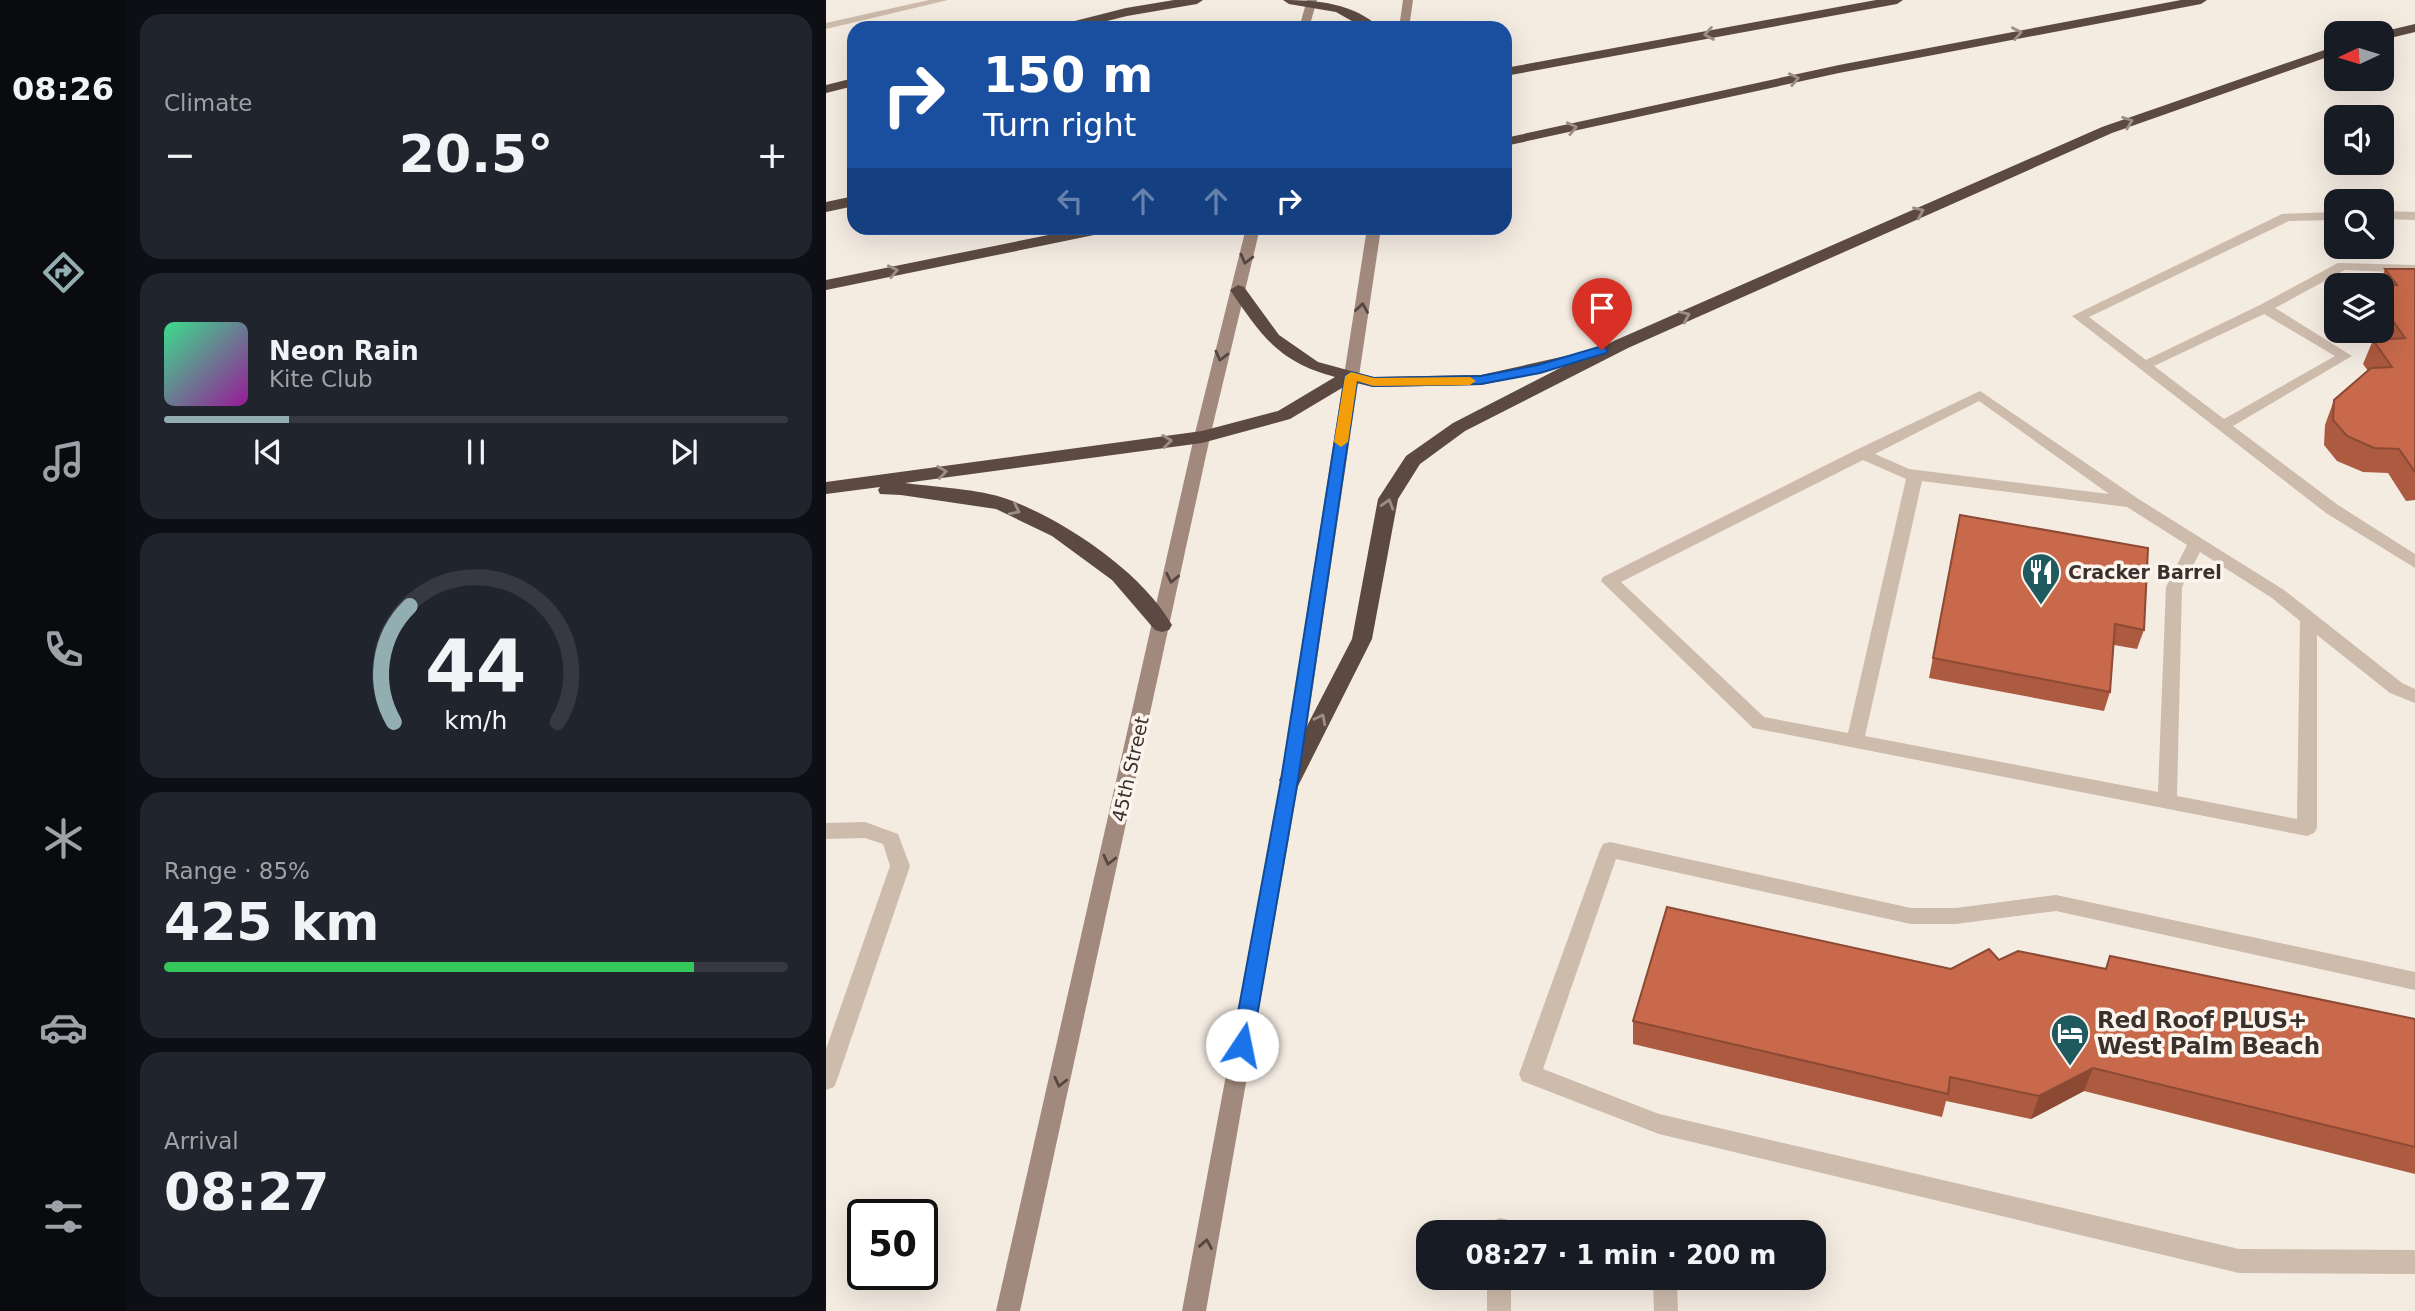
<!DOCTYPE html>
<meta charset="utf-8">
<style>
:root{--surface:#171b24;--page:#20242c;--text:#f1f3f6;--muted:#9ea1a6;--line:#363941;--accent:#92aeb2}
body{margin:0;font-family:"DejaVu Sans",sans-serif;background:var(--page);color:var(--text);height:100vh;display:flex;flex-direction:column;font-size:26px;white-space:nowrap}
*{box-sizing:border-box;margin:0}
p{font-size:23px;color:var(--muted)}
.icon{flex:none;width:38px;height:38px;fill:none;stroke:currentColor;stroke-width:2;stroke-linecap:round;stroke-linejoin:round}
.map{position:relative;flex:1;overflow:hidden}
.sheet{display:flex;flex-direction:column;gap:14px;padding:14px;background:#0d0f14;width:700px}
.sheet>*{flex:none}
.banner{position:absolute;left:21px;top:21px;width:665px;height:214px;border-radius:21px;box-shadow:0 7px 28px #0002;background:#1a4fa0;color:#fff;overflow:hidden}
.needle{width:46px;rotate:266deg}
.tools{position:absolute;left:1498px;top:21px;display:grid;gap:14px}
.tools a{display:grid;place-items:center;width:70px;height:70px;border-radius:14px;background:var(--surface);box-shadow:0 7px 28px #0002;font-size:35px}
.speed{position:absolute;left:21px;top:1199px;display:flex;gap:14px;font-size:35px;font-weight:700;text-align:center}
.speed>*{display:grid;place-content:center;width:91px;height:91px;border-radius:50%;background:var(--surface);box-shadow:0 7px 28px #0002;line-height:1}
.speed .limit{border:4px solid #111;border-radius:10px;background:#fff;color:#111}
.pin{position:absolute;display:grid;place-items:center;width:60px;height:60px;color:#fff;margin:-72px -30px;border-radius:50% 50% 50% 0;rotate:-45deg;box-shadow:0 0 7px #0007}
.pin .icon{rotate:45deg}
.me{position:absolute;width:77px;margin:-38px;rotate:11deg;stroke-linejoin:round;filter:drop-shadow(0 0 5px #0008)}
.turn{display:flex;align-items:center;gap:24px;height:147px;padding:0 21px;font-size:32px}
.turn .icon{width:91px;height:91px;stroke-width:2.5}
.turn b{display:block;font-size:49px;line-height:60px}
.lanes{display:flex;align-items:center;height:66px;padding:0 21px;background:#0003;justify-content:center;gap:35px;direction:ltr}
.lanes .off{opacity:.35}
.big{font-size:52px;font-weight:700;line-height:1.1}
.sheet .tile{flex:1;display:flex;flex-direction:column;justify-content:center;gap:10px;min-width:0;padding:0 24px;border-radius:21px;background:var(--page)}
.sheet .dial{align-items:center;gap:0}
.dial svg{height:182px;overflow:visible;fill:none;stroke:var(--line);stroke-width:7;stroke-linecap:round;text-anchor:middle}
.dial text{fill:var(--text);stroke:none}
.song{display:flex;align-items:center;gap:21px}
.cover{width:84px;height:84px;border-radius:10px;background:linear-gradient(135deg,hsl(150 70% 55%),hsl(300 70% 35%))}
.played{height:7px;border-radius:4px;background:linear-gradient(90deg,var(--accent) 20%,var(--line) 20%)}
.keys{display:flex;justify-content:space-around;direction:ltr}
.heat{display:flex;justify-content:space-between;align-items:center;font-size:38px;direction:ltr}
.charge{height:10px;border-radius:5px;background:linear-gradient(90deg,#34c759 85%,var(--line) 0)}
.trip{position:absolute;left:590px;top:1220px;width:410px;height:70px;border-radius:21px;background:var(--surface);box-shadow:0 7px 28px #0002;font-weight:700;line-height:70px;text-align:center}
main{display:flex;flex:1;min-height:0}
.menu{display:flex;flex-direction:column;width:126px;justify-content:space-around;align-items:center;background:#090b0e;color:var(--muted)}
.menu .icon{width:49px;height:49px}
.menu .selected{color:var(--accent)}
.menu b{font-size:32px;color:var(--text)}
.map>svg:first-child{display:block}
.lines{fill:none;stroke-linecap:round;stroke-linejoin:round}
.service{fill:#cdbbac;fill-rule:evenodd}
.secondary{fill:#a18a7d;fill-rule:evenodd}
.motorway{fill:#5c4a42;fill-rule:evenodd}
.wall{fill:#ac5a40}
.shaded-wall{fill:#8c4a34}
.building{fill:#c8694b;stroke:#8c4a34;stroke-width:2}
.oneway{stroke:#9c8e87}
.oneway2{stroke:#544640}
.route{fill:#1a73e8;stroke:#114b97;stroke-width:2}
.slow{fill:#f59e0b}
.labels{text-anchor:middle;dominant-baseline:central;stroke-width:7;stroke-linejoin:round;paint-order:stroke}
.poi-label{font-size:19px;font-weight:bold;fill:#3b302b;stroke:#fbf5ee;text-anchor:start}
.street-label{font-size:19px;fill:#3b302b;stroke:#fbf5ee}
.near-poi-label{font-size:23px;font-weight:bold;fill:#3b302b;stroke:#fbf5ee;text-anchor:start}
</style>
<main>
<nav class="menu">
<b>08:26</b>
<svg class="icon selected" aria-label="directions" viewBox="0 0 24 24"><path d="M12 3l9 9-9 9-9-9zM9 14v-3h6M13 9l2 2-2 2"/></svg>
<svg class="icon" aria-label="music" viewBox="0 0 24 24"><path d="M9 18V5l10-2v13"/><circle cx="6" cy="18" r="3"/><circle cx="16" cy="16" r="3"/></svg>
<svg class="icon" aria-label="phone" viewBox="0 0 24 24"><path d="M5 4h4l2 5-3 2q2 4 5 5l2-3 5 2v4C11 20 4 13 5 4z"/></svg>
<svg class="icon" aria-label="climate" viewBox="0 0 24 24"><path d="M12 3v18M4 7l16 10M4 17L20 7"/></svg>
<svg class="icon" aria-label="car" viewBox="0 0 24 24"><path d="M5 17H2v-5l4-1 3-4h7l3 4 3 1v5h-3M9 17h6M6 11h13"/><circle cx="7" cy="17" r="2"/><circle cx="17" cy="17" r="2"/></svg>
<svg class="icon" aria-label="filters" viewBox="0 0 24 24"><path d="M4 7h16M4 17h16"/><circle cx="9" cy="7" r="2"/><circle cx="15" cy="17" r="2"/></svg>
</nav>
<section class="sheet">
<div class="tile"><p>Climate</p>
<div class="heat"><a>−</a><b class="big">20.5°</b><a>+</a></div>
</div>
<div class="tile">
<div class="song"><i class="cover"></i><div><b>Neon Rain</b><p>Kite Club</p></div></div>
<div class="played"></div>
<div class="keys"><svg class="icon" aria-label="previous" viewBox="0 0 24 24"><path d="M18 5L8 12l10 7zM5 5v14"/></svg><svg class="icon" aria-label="pause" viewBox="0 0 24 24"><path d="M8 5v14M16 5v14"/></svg><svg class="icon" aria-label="next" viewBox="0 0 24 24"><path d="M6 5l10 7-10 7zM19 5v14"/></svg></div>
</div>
<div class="tile dial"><svg viewBox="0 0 100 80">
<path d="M14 69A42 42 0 1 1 86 69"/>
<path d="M14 69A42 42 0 0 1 21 18" stroke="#92aeb2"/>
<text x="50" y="56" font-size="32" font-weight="700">44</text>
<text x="50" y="72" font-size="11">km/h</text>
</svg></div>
<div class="tile"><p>Range · 85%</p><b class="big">425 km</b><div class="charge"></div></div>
<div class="tile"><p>Arrival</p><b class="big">08:27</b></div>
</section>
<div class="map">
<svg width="1589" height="1311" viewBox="0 0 1589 1311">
<rect width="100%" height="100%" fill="#f4ebe1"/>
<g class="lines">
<path class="service" d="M103,0h19l-122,29v-6z
M1556,211l33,1v8l-33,-1z
M1510,212v8l-47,1 -200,96 57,43 114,-55 78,-42 77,2v8l-70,-3 -70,38 77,48 -119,70 105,79 77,49v14l-89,-55 -254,-197 210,-102zM1438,314l71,42 -111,63 -70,-53z
M1154,391l157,107 147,92 118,93 13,6v14l-25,-10 -73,-58v193l-3,5 -7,3 -554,-108 -152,-147 2,-4 253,-127zM1153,401l130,93 -200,-25 -34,-15zM1037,460l43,19 -58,254 -84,-16 -143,-135zM1096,481l205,26 60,38 -21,42 -8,205 -293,-56zM1374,552l72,46 28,23 -3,198 -120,-23 5,-209z
M39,822l33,12 12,32 -73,214 -3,7 -8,3v-41l64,-183 -7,-22 -18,-6 -39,1v-16z
M784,842l301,66h45l100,-13 359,77v18l-359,-79 -100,13h-45l-295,-65 -73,210 116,45 580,135 176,1v24l-176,-1 -580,-139 -137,-53 -3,-7 81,-224 3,-6z
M674,1218l26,6 4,8h-42l4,-11z
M661,1278h24v33h-24z
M827,1278h24l1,33h-24z"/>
<path class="secondary" d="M481,0h10l-8,28h-10z
M577,0h10l-4,28h-10z
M420,228h14l-50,209 -190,874h-24l198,-874z
M541,228h14l-82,552 -93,531h-24l99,-531z"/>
<path class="motorway" d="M348,0h29l-6,4 -70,12 -48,12h-22l2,-3 67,-17z
M457,0c34,0 71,3 97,28h-16l-28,-16 -47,-8z
M1050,0h27l-6,4 -392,72v-8z
M1355,0h26l-6,4 -362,69 -334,73v-8l334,-73z
M1589,24v8l-33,8v-7h-5z
M1510,46v8l-224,79 -484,215 -163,83 -45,33 -22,35 -26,140 -74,147 -8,3 -8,-3 -3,-6 73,-141 26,-140 28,-43 47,-33 111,-57 -83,19 -108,2 -21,-5 -62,37 -88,24 -297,40c29,4 75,6 102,16 57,21 134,72 165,126l-3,5 -7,2 -7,-2 -43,-50 -60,-44 -56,-27 -95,-14 -21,-1 -2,-4 2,-3 -54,7v-12l376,-51 76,-20 57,-34c-57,-15 -73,-41 -105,-87l8,-5 6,2 35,48 39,27 55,15 108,-2 89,-20 8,4 38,-19 486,-213z
M28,78v8l-28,7v-8z
M28,196v10l-28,6v-10z
M257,228h29l-8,5 -278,57v-10z"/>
</g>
<path class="wall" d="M1559,269h30v231l-9,1 -18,-28 -25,-1 -26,-11 -13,-16 1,-20 9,-25 34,-29 -5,-7 10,-24h6l-6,-9h9v-46h-3z
M1134,515l184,115 -7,19 -23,-4 -4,47 -6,19 -175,-33z
M1284,956l305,63v155l-331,-83 -53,28 -85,-18 -4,16 -309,-73v-23l318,-52 48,-9 107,9z"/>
<path class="shaded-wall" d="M1267,1068l-9,23 -53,28 8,-23z"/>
<path class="building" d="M1559,269h30v203l-16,-23 -25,-1 -27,-12 -14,-16 1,-20 37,-32 21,-1 -19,-27 32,-2 -23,-33v-19l15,-1z
M1134,515l188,33 -4,82 -29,-6 -5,68 -177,-34z
M841,907l284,62 38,-20 10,11 19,-9 88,18 4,-13 305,63v128l-322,-79 -54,28 -89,-19 -2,17 -315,-73z"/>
<defs><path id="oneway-chevron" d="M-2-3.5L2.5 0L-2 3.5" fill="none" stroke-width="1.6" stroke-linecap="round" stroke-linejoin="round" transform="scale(1.75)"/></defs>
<g class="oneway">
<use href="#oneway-chevron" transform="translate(1191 33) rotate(-11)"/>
<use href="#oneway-chevron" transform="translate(883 34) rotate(170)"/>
<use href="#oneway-chevron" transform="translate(968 79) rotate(-12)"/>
<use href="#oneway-chevron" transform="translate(1302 122) rotate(-20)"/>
<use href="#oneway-chevron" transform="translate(746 128) rotate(-12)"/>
<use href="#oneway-chevron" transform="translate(1093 212) rotate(-24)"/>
<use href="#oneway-chevron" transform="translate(67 271) rotate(-12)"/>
<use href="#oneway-chevron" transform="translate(859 316) rotate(-24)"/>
<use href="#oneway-chevron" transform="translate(341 441) rotate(-7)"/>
<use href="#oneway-chevron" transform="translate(116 472) rotate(-8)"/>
<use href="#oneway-chevron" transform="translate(562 504) rotate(-73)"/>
<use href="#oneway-chevron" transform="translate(189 510) rotate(26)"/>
<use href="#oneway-chevron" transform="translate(495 719) rotate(-63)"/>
</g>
<g class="oneway2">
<use href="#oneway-chevron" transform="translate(420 259) rotate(104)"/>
<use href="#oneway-chevron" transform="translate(536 308) rotate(-81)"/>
<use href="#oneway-chevron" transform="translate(395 356) rotate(104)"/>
<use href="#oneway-chevron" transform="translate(346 578) rotate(102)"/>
<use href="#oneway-chevron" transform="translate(283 860) rotate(103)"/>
<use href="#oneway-chevron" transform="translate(234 1082) rotate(103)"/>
<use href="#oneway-chevron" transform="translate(380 1244) rotate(-80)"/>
</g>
<path class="route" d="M776,346l6,4 -2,3 -66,20 -59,11 -108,2 -16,-5 -59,399 -46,265 -3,6 -7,2 -7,-2 -3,-6 49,-265 64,-404 6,-4 23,6 107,-2 57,-11z"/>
<path class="slow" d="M525,372l23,6 96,-1 6,4 -6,4 -97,1 -16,-5 -9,61 -7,5 -7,-5 11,-66z"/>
<defs>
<g id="restaurant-pin" transform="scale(2.0125)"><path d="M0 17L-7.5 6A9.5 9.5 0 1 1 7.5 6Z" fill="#1f5a5e" stroke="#fbf5ee"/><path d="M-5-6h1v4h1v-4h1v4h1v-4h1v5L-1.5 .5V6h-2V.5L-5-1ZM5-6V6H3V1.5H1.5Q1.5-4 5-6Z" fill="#fff"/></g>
<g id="hotel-pin" transform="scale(2.0125)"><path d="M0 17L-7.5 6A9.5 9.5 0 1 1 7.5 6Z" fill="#1f5a5e" stroke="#fbf5ee"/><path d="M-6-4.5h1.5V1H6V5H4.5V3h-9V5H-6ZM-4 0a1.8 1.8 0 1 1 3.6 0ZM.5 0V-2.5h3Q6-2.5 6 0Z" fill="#fff"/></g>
</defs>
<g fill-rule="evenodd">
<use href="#restaurant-pin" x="1215" y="572"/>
<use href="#hotel-pin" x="1244" y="1033"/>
</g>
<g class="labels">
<g class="poi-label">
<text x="1242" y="572">Cracker Barrel</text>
</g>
<g class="street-label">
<text transform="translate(304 769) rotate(-77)">45th Street</text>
</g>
<g class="near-poi-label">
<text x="1271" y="1020">Red Roof PLUS+<tspan x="1271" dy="26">West Palm Beach</tspan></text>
</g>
</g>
</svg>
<div class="tools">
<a><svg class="needle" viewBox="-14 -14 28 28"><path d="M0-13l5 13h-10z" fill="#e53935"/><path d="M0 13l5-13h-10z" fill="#9ea1a6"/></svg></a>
<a><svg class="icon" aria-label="sound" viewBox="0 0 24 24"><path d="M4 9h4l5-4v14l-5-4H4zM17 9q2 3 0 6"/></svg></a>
<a><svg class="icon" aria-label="search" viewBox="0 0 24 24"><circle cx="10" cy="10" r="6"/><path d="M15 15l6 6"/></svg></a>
<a><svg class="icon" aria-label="layers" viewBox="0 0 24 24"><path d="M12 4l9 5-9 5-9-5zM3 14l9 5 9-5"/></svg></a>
</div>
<div class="speed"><div class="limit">50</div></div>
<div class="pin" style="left:776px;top:350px;background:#d93025"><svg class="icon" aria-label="arrive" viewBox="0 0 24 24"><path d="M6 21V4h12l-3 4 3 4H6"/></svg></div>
<svg class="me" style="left:416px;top:1045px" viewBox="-20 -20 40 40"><circle r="19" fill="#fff"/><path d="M0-13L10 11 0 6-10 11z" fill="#1a73e8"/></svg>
<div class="trip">08:27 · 1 min · 200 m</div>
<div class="banner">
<div class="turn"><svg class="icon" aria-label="right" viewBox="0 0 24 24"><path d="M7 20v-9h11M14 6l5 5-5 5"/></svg><div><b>150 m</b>Turn right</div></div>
<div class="lanes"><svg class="icon off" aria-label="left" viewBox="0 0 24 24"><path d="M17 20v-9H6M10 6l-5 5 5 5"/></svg><svg class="icon off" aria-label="ahead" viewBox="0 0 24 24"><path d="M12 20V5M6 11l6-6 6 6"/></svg><svg class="icon off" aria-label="ahead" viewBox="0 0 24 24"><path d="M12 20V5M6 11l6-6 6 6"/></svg><svg class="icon" aria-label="right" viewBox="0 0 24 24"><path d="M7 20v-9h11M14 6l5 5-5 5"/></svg></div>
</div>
</div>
</main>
